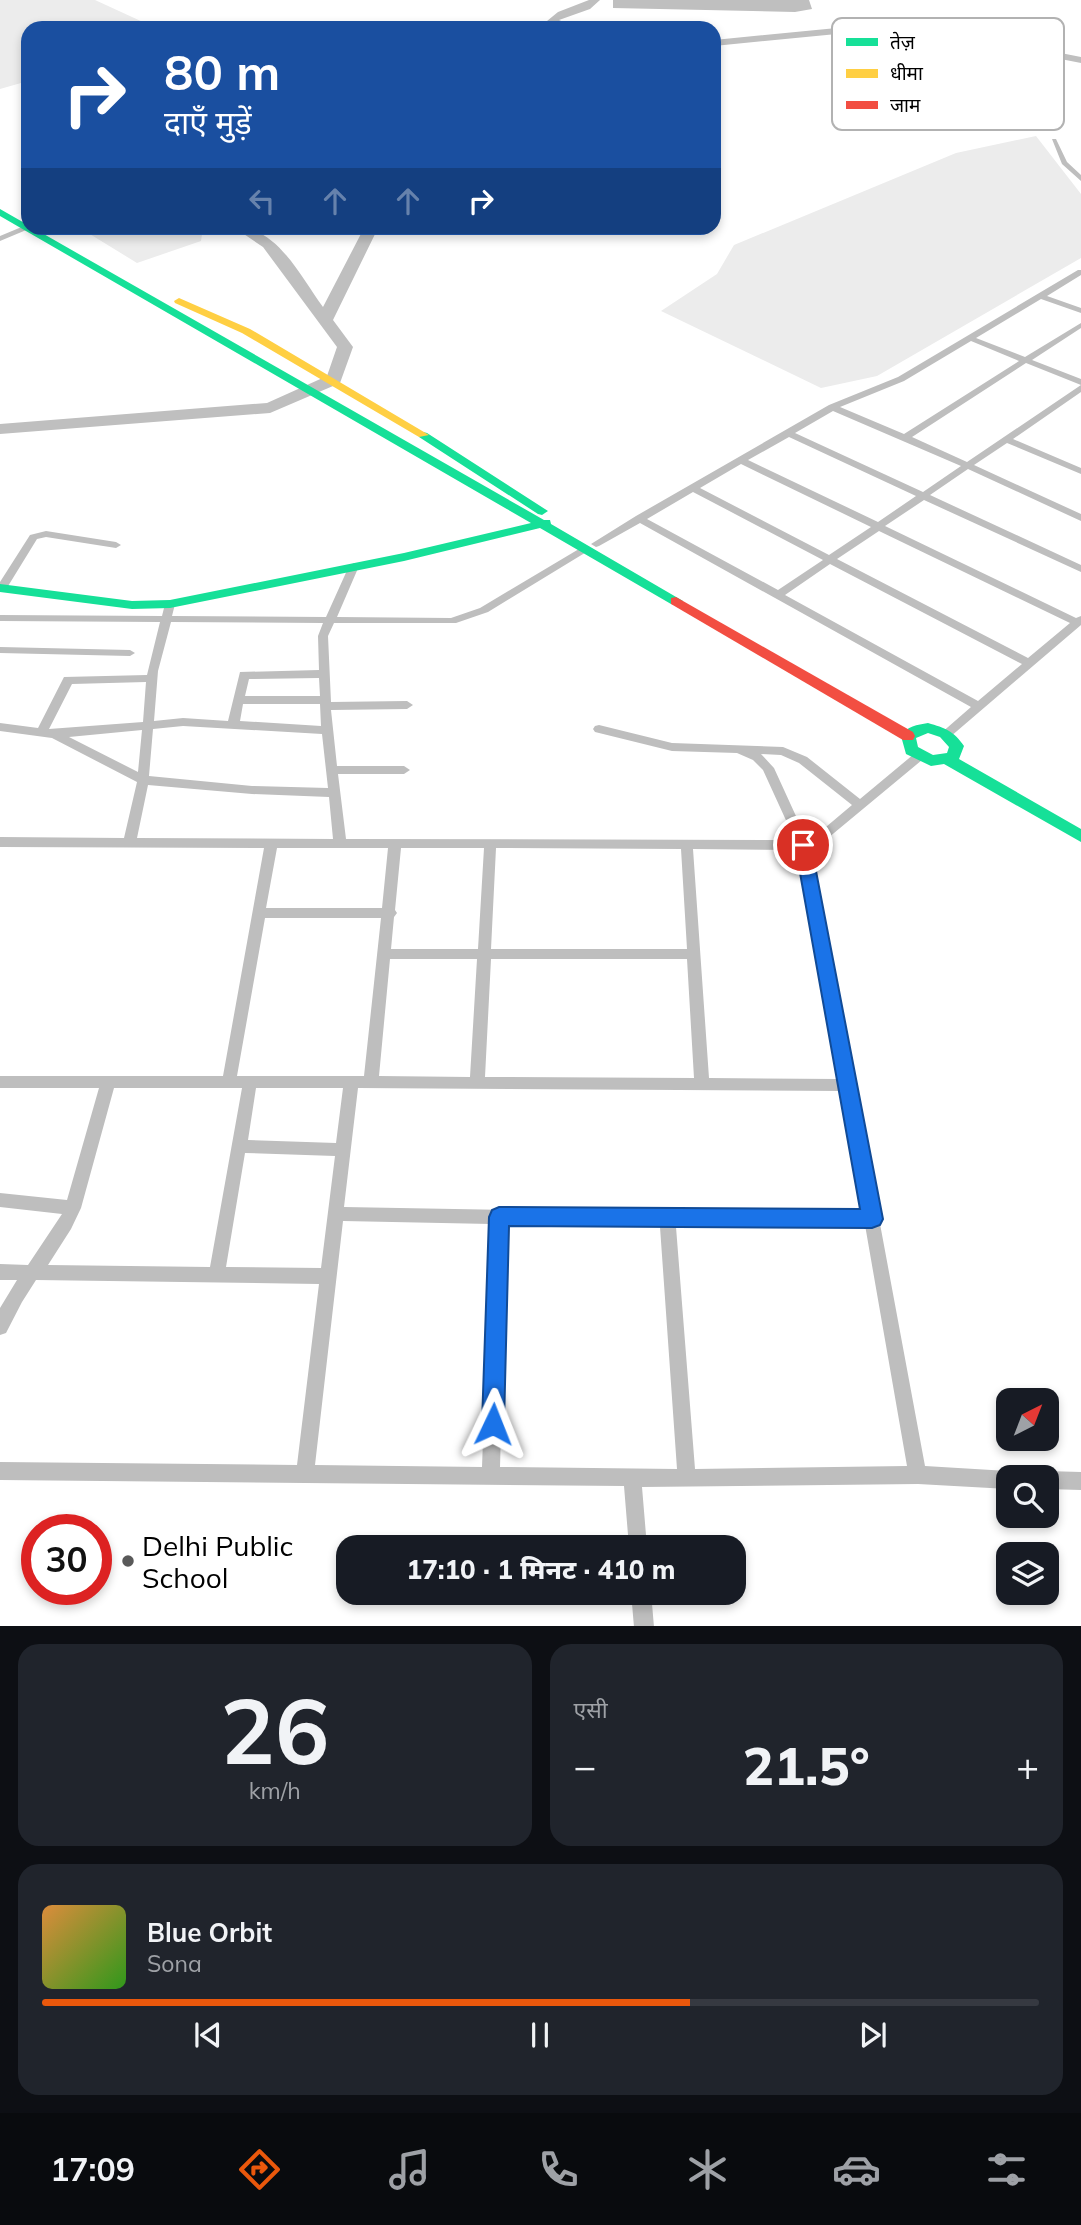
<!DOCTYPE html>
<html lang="hi">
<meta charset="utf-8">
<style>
:root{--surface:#171b24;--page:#20242c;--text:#f1f3f6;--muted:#9ea1a6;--line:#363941;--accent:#ea580c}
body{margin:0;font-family:Mulish,"Noto Sans Devanagari",sans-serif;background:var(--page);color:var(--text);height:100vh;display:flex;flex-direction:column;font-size:26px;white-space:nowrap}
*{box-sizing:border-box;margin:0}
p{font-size:23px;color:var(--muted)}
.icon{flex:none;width:38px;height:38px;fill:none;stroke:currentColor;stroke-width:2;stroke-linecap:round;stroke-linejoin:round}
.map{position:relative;height:1626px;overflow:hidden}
.details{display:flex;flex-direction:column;gap:18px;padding:18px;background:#0d0f14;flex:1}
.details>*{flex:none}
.guide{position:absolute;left:21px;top:21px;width:700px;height:214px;border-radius:21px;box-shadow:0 4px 10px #0003;background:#1a4fa0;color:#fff;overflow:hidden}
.needle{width:46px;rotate:42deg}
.buttons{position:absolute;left:996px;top:1388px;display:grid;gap:14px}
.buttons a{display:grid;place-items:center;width:63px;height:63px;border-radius:14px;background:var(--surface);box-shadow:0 4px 10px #0003;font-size:35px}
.speed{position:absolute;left:21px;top:1514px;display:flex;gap:14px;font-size:35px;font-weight:700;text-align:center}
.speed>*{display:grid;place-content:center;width:91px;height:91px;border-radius:50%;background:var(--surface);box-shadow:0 4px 10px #0003;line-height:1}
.speed .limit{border:10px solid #d22;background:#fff;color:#111}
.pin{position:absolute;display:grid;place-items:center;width:60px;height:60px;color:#fff;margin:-30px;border:4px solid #fff;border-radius:50%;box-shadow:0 2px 7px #0007}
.me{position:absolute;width:77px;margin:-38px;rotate:2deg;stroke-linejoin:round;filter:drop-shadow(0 0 5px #0008)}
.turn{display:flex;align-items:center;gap:24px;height:147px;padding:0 28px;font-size:32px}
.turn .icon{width:91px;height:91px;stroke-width:2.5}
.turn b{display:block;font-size:49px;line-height:60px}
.lanes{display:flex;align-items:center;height:66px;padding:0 28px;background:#0003;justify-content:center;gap:35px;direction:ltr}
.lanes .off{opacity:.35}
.big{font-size:52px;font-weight:800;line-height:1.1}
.details .tile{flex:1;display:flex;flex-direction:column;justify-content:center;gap:10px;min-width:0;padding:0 24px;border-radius:21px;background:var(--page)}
.details .dial{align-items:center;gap:0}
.dial b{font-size:91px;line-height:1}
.song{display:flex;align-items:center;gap:21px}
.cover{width:84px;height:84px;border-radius:10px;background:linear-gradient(135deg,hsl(30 70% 55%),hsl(110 70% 35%))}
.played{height:7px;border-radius:4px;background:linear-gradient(90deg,var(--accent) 65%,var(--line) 65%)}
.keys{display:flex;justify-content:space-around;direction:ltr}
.heat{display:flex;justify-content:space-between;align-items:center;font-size:38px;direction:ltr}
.details .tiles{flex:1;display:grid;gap:18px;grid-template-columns:1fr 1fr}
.tile:last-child{grid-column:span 2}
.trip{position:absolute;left:336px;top:1535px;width:410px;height:70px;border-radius:21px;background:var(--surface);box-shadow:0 4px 10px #0003;font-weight:800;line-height:70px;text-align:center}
.tab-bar{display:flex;height:112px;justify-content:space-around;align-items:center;background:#090b0e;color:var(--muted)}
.tab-bar .icon{width:49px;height:49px}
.tab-bar .current{color:var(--accent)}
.tab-bar b{font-size:32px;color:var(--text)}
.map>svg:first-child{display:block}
.green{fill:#ececec}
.water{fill:#bfbfbf}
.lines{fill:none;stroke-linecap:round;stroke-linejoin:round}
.river{fill:#bfbfbf;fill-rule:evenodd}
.street{fill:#bebebe;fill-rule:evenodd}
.fast{fill:#16e098;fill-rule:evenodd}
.slow{fill:#ffcf43;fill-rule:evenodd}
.jam{fill:#f24e42;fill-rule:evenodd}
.route{fill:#1a73e8;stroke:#114b97;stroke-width:2}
.poi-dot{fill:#595959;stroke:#fff;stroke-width:2.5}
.labels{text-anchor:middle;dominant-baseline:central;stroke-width:6;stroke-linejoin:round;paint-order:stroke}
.near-poi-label{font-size:28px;fill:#000;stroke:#fff;text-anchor:start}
.key{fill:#fff;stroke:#b2b2b2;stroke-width:2}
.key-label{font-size:19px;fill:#000}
</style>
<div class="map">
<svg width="1081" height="1627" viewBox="0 0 1081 1627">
<rect width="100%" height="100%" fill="#fff"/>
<path class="green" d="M0,0h95l61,28h-128v53l-28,8z
M1036,136l45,58v64l-204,118 -56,12 -160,-77 56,-37 17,-29 222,-92z
M80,228h123l-2,13 -64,22z"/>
<path class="water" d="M613,0h196l3,9 -17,3 -182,-4z"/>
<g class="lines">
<path class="river" d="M589,0h11l-10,9 -31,11 17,8h-15l-14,-7 11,-9z
M847,27h82l152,30v6l-152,-30h-82l-133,13v-6z
M235,228c41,-4 67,51 88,79l41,-79h14l-45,92 20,27 -13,36 -70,30 -270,21v-10l267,-21 60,-27 10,-29 -74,-100z"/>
<path class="street" d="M1052,139h4l11,23 14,13v6l-19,-17z
M24,226l7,2 -31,13v-5z
M1078,270h3v5l-34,21 34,12v5l-40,-14 -65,39 49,19 56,-34v5l-49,32 49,19v6l-55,-22 -114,74 55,25 114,-77v7l-68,47 68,29v6l-74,-31 -33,22 107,49v7l-113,-52 -38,26 151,70v7l-157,-72 -39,26 191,92 5,-2v9l-131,112h-8l-2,-3 31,-27 -331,-184 -41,23 -3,1 -5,-3 45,-28 193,-111 69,-28zM971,341l48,20 -115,73 -64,-27 64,-26zM833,411l128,55 -38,26 -128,-59zM789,437l127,59 -38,26 -130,-62zM741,464l130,63 -42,28 -129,-67zM693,492l130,68 -45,30 -131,-71zM879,531l191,92 -42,35 -191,-99zM830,564l192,100 -44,37 -193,-106z
M46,531l70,11 5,3 -5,3 -70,-11 -9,2 -32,52 -5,1v-10l30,-47z
M584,546l4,1v4l-100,61 -32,11h-122l-6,13 3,66 76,-1 6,4 -6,4 -76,1 6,56h67l6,4 -6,4h-66l8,65 449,1 -32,-70 -10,-10 -16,-7 -65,-2 -77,-19 -2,-3 2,-3 4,-1 73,18 111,4 24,10 53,42 54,-45h8l2,3 -2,3 -94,78 -18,9 115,619 83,5 6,3 2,3h-8v12l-90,-5 -276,3 5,60h-18l-5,-61 -624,-6v-18l297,3 22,-181 -283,-4 -14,22 -16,31 -6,2v-27l17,-28h-17v-16l28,1 34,-51 -62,-7v-14l67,7 32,-112h-99v-12h223l41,-228 -264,-1v-10l124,1 13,-56 -85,-44 -52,-7v-8l38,5 26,-51 83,-2 13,-53 -160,-1v-6l162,1 3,-12 5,-3 5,3 -3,12 154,1 23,-51 5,-3 5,3 -22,51 114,1 29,-10zM171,622l152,1 -5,13 1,34 -79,2 -12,49 -45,-3 -29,3 4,-50zM319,678l1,18h-75l4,-17zM146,682l-3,40 -94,7 23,-45zM243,704h77l1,22 -81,-5zM183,726l139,8 6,54 -76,-2 -103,-10 4,-47zM142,730l-4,42 -69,-35zM761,754l20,1 18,8 53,42 -32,27 -14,6 -32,-70zM148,785l104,9 77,3 4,42 -196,-1zM277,848h111l-6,60h-116zM401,848h83l-6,101h-87l3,-32 3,-4 -2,-3zM496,848l185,1 6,100h-196zM693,849l105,1 40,229 -129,-1zM265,918h116l-17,158h-127zM390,959h87l-7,118 -91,-1zM491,959h196l7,119 -209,-1zM114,1088h128l-32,179 -162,-2 23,-36 10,-21zM256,1088h87l-7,55 -88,-3zM358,1088l483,3 21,120 -195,2 -323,-6zM245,1153l90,3 -14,112 -95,-1zM343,1221l148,3 -9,243 -167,-2zM507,1224l153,3 17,242 -177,-2zM865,1225l42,241 -212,3 -19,-242z
M0,647l130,3 5,3 -5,3 -130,-3z
M1046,1471l35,1v18l-35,-1v-12h-8l2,-3z
M631,1592h20l3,35h-20z"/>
<path class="fast" d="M0,209l544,311h6l1,4 132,77 -7,4 -5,-1 -131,-76 -136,33 -234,47 -38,1 -132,-17v-8l132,17 38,-1 234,-47 127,-30 -531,-307z
M423,432l4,1 121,78 -6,4 -4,-1 -119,-77v-4z
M928,723c17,5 26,8 36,23l-5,13 122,70v13l-137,-78 -13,2 -25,-12 -5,-18c6,-10 16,-11 27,-13zM928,733l12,4 9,10 -2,6 -14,2 -15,-8 -2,-9z"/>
<path class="slow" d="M179,298l71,31 179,106 -10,2 -177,-104 -67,-30 -1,-2z"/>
<path class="jam" d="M676,597l237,135 2,4 -2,4h-10l-232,-136v-6z"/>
</g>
<path class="route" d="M803,839l8,6 72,374 -3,6 -8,3 -363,-2 -5,198 -3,8 -8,3 -8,-3 -3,-8 7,-207 3,-7 7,-3 361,2 -65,-364z"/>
<circle class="poi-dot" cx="128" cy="1561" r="7"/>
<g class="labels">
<g class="near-poi-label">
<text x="142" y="1545">Delhi Public<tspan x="142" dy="32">School</tspan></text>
</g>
</g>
<rect x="832" y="18" width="232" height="112" rx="10" class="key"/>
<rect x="846" y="38" width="32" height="8" fill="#16e098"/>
<rect x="846" y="69" width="32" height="9" fill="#ffcf43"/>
<rect x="846" y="101" width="32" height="8" fill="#f24e42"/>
<g class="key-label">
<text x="890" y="49">तेज़</text>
<text x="890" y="80">धीमा</text>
<text x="890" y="112">जाम</text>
</g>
</svg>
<div class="buttons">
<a><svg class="needle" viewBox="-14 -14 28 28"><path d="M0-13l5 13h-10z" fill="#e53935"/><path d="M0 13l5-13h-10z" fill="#9ea1a6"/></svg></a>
<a><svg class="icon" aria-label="search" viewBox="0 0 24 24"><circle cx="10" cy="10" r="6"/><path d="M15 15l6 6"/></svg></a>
<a><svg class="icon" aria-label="layers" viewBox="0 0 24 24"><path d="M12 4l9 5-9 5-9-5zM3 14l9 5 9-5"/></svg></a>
</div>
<div class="speed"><div class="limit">30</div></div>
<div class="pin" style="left:803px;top:845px;background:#d93025"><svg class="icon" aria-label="arrive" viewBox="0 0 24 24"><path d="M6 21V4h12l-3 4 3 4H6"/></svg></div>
<svg class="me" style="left:493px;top:1424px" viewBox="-20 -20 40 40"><path d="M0-17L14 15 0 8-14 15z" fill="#1a73e8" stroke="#fff" stroke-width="4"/></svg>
<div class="trip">17:10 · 1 मिनट · 410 m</div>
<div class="guide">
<div class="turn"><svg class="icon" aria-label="right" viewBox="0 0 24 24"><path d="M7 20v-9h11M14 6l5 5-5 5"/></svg><div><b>80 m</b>दाएँ मुड़ें</div></div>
<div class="lanes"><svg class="icon off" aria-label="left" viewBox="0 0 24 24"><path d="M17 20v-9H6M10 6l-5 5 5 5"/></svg><svg class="icon off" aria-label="ahead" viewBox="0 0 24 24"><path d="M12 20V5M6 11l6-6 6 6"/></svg><svg class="icon off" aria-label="ahead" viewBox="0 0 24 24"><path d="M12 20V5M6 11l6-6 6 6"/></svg><svg class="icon" aria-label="right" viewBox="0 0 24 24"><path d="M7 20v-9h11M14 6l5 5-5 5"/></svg></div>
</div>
</div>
<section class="details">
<div class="tiles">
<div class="tile dial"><b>26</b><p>km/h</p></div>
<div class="tile"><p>एसी</p>
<div class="heat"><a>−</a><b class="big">21.5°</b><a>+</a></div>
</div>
<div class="tile">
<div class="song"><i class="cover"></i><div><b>Blue Orbit</b><p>Sona</p></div></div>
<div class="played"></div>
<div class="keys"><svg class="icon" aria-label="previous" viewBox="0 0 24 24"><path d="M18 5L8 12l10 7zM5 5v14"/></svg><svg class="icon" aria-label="pause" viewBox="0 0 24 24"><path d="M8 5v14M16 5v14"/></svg><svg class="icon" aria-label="next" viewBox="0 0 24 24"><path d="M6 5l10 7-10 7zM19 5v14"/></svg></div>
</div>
</div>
</section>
<nav class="tab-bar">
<b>17:09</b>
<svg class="icon current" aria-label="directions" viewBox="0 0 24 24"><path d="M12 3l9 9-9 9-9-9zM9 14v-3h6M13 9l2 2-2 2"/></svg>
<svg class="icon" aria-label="music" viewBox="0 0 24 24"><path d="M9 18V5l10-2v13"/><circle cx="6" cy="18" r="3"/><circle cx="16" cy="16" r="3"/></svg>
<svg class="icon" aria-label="phone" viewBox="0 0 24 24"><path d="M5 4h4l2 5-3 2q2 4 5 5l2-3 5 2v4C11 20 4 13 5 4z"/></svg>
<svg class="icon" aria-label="climate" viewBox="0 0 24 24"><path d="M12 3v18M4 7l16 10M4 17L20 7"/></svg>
<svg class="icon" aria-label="car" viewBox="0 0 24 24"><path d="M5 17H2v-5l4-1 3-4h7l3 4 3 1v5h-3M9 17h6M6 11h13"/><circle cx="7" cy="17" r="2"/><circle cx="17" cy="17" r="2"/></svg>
<svg class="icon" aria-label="filters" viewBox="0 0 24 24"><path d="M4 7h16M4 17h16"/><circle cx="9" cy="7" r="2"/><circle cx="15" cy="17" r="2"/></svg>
</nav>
